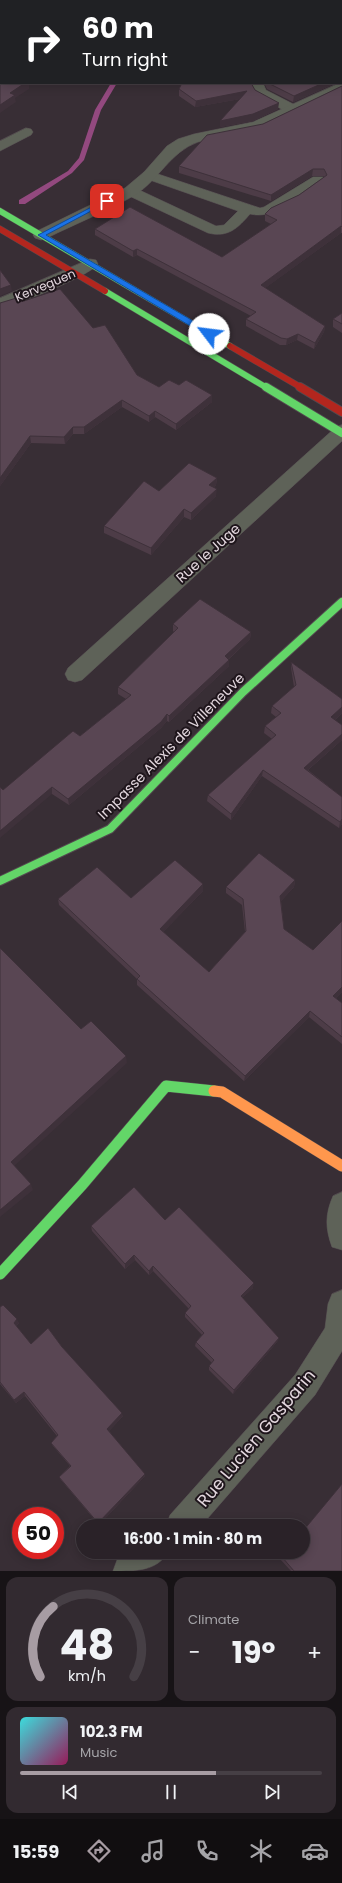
<!DOCTYPE html>
<meta charset="utf-8">
<style>
:root{--surface:#2a2228;--page:#322a30;--text:#f1f3f6;--muted:#a5a4a8;--line:#463f45;--accent:#a79ca3}
body{margin:0;font-family:Poppins,sans-serif;background:var(--page);color:var(--text);height:100vh;display:flex;flex-direction:column;font-size:15px;white-space:nowrap}
*{box-sizing:border-box;margin:0}
p{font-size:13px;color:var(--muted)}
.icon{flex:none;width:22px;height:22px;fill:none;stroke:currentColor;stroke-width:2;stroke-linecap:round;stroke-linejoin:round}
.map{position:relative;height:1571px;overflow:hidden}
.drawer{display:flex;flex-direction:column;gap:6px;padding:6px;background:#171316;flex:1}
.drawer>*{flex:none}
.top-card{position:absolute;left:0px;top:0px;width:342px;height:84px;box-shadow:0 2px 10px #0003,0 0 0 1px var(--line);background:#202124;color:#fff;overflow:hidden}
.speed{position:absolute;left:12px;top:1507px;display:flex;gap:8px;font-size:20px;font-weight:700;text-align:center}
.speed>*{display:grid;place-content:center;width:52px;height:52px;border-radius:50%;background:var(--surface);box-shadow:0 2px 10px #0003,0 0 0 1px var(--line);line-height:1}
.speed .limit{border:6px solid #d22;background:#fff;color:#111}
.pin{position:absolute;display:grid;place-items:center;width:34px;height:34px;color:#fff;margin:-17px;border-radius:8px;box-shadow:0 2px 6px #0006}
.me{position:absolute;width:44px;margin:-22px;rotate:300deg;stroke-linejoin:round;filter:drop-shadow(0 0 3px #0008)}
.turn{display:flex;align-items:center;gap:14px;height:84px;padding:0 16px;font-size:18px}
.turn .icon{width:52px;height:52px;stroke-width:2.5}
.turn b{display:block;font-size:28px;line-height:34px}
.big{font-size:30px;font-weight:700;line-height:1.1}
.drawer .card{flex:1;display:flex;flex-direction:column;justify-content:center;gap:6px;min-width:0;padding:0 14px;border-radius:12px;background:var(--page)}
.drawer .dial{align-items:center;gap:0}
.dial svg{height:104px;overflow:visible;fill:none;stroke:var(--line);stroke-width:7;stroke-linecap:round;text-anchor:middle}
.dial text{fill:var(--text);stroke:none}
.song{display:flex;align-items:center;gap:12px}
.cover{width:48px;height:48px;border-radius:6px;background:linear-gradient(135deg,hsl(180 70% 55%),hsl(330 70% 35%))}
.played{height:4px;border-radius:2px;background:linear-gradient(90deg,var(--accent) 65%,var(--line) 65%)}
.keys{display:flex;justify-content:space-around;direction:ltr}
.heat{display:flex;justify-content:space-between;align-items:center;font-size:22px;direction:ltr}
.drawer .tiles{flex:1;display:grid;gap:6px;grid-template-columns:1fr 1fr}
.card:last-child{grid-column:span 2}
.trip{position:absolute;left:76px;top:1519px;width:234px;height:40px;border-radius:20px;background:var(--surface);box-shadow:0 2px 10px #0003,0 0 0 1px var(--line);font-weight:700;line-height:40px;text-align:center}
.tabs{display:flex;height:64px;justify-content:space-around;align-items:center;background:#110e10;color:var(--muted)}
.tabs .icon{width:28px;height:28px}
.tabs .current{color:var(--accent)}
.tabs b{font-size:18px;color:var(--text)}
.map>svg:first-child{display:block}
.lines{fill:none;stroke-linecap:round;stroke-linejoin:round}
.stream{fill:#93497f;fill-rule:evenodd}
.lane-casing{stroke:#534a4f;stroke-width:1}
.street-casing{stroke:#534a4f;stroke-width:1}
.fast-far2-casing{stroke:#534a4f;stroke-width:7}
.fast-far1-casing{stroke:#534a4f;stroke-width:10}
.fast-casing{stroke:#534a4f;stroke-width:12}
.slow-casing{stroke:#534a4f;stroke-width:12}
.jam-far1-casing{stroke:#534a4f;stroke-width:7}
.jam-casing{stroke:#534a4f;stroke-width:10}
.lane{fill:#5e6258;fill-rule:evenodd}
.street{fill:#5e6258;fill-rule:evenodd}
.fast-far2{stroke:#63d668;stroke-width:6}
.fast-far1{stroke:#63d668;stroke-width:8}
.fast{stroke:#63d668;stroke-width:11}
.slow{stroke:#ff974d;stroke-width:11}
.jam-far1{stroke:#b3261e;stroke-width:6}
.jam{stroke:#b3261e;stroke-width:8}
.wall{fill:#4d3c47}
.shaded-wall{fill:#3e313a}
.building{fill:#594653;stroke:#3e313a}
.route{fill:#1a73e8;stroke:#114b97}
.labels{text-anchor:middle;dominant-baseline:central;stroke-width:4;stroke-linejoin:round;paint-order:stroke}
.far-street-label{font-size:12px;fill:#e3d7de;stroke:#1e151b}
.street-label{font-size:14px;fill:#e3d7de;stroke:#1e151b}
.near-street-label{font-size:17px;fill:#e3d7de;stroke:#1e151b}
</style>
<div class="map">
<svg width="342" height="1571" viewBox="0 0 342 1571">
<rect width="100%" height="100%" fill="#382e35"/>
<g class="lines">
<path class="stream" d="M105,0h6v1h-6z
M111,83h6l-16,27 -17,50 -12,13 -47,31h-6v-4l49,-29 11,-13 16,-48z"/>
<g class="lane-casing">
<path id="lane" d="M249,83h14l3,7 31,16 2,3 -2,3h-10l-32,-17z
M26,128l5,1 2,3 -2,3 -31,16v-10z
M149,171l111,37 4,-1 49,-30h10l2,3 -2,3c-21,13 -47,37 -73,31 -12,14 -22,24 -42,19l-83,-39 -2,-3 2,-3h10l81,38 8,-1 14,-14 -94,-33 -2,-3 2,-3z"/>
</g>
<g class="street-casing">
<path id="street" d="M342,82v9l-80,38 -64,13c-28,10 -39,38 -63,53 -27,16 -60,29 -88,43l-6,2 -6,-2 -2,-3 2,-3 90,-44 19,-16 23,-26 11,-7 16,-5 59,-12z
M90,259l6,1 2,4c-8,12 -82,41 -98,45v-11z
M342,425v16l-260,239 -7,2 -7,-2 -3,-6 3,-6 268,-241z
M342,1192v58l-10,-3c-7,-19 -7,-33 1,-51z
M342,1290v61l-27,44 -114,131h-35l4,-11 125,-140 30,-47 3,-24 4,-10z
M128,1552h40c-11,19 -31,19 -55,19l4,-11z"/>
</g>
<g class="fast-far2-casing">
<path id="fast-far2" d="M0,211l230,135
M105,291l162,97"/>
</g>
<g class="fast-far1-casing">
<path id="fast-far1" d="M266,387l76,46
M0,881l110,-52 133,-137 99,-90"/>
</g>
<g class="fast-casing">
<path id="fast" d="M0,1274l82,-89 84,-99 48,5"/>
</g>
<g class="slow-casing">
<path id="slow" d="M214,1091l8,1 120,74"/>
</g>
<g class="jam-far1-casing">
<path id="jam-far1" d="M0,229l105,62
M230,346l72,42"/>
</g>
<g class="jam-casing">
<path id="jam" d="M300,387l42,25"/>
</g>
<use href="#lane" class="lane"/>
<use href="#street" class="street"/>
<use href="#fast-far2" class="fast-far2"/>
<use href="#fast-far1" class="fast-far1"/>
<use href="#fast" class="fast"/>
<use href="#slow" class="slow"/>
<use href="#jam-far1" class="jam-far1"/>
<use href="#jam" class="jam"/>
</g>
<path class="wall" d="M264,83h72l-43,19 -26,-13z
M342,86v147h-1l-76,55 60,38 -1,6 -10,17 -17,-9 -11,5h-6l-34,-19v-7l5,-3 -114,-61 -4,2 -38,-22v-6l127,28 49,-33 -6,-3v-7l34,-19 25,-18 -1,-1h-11l-41,25 -92,-28v-7l84,-42z
M179,89l76,1 23,19 -25,12 -33,6 20,-28 -45,8 -16,-11z
M24,301l69,27 44,47 22,12 20,-2 33,10v7l-36,28 -21,-13 -6,5 -27,-15 -38,27h-11l-8,10 -34,-1 -31,43z
M342,313v20l-9,-6v-8z
M217,478l-1,7 -2,2 2,9 -25,24 -7,-3 -33,38 -47,-22v-7l55,-35z
M173,624l78,8 -1,7 -21,20v7l-60,56 -2,-1 -6,7 -92,77 -17,-11 -49,-4 77,-54 46,-37 -8,-5v-7l56,-55 -1,-1z
M291,662l51,37v14l-7,7 7,5v15l-34,30 34,27v27l-3,4 -77,-52 -31,44 -24,-19 1,-6 64,-56 -8,-6 1,-7 11,-9 -5,-4 1,-7 22,-19 -3,-19z
M295,880l-1,7 -13,14 3,28 58,63 -6,6 6,5v41l-33,-27 -65,64 -107,-96v-6l-78,-74 -1,-6 73,-1 72,-7 -40,41 46,40 36,-40 -3,-27 -16,-12v-6z
M165,1220l88,68 -11,10 37,40 -2,4 -44,52 -24,-24v-4l3,-3 -17,-17 1,-4 6,-7 -17,-18v-4l4,-4 -36,-38 -4,4 -14,-15 -10,9 -33,-38 -1,-5z
M0,1307l19,16 -3,3 15,18 31,3 61,69 -14,15 36,45 -46,49 -38,-45 -2,-3 11,-11 -17,-20 -2,-3 6,-7 -32,-40 -9,7 -16,-19z
M286,1552l56,19h-51l-11,-12z"/>
<path class="shaded-wall" d="M0,51h1v8h-1z
M25,83h4v6l-14,9 1,4 -16,11v-8l10,-12z
M323,83h13l-43,19 1,-6z
M247,91l-1,7 -51,9 1,-6z
M279,103l-1,6 -25,12 -33,6v-6z
M313,169l-1,7 -41,25v-6z
M341,226v7l-81,59 1,-7z
M137,249v6l-4,2v-6z
M11,285l1,6 -12,5v-7z
M325,326l-1,6 -10,17 1,-6z
M298,334l-1,6 -11,5 1,-6z
M212,395v7l-36,28v-6z
M122,400v7l-38,27v-7z
M155,411v6l-6,5v-6z
M73,427v7l-8,10 -1,-7z
M30,436l1,7 -31,43v-8z
M217,478l-1,7 -7,7v-7z
M217,489l-1,7 -25,24v-7z
M184,509v8l-33,38v-7z
M251,632l-1,7 -26,24 1,-7z
M229,660v6l-60,56v-6z
M342,707v6l-12,11 1,-7z
M167,714v7l-6,7 -92,77 -1,-6z
M342,734v6l-39,34 1,-6z
M263,770l-1,6 -31,44v-6z
M52,787v7l-52,44v-7z
M342,819v5l-3,4 1,-6z
M295,880l-1,7 -15,16 1,-7z
M203,884v7l-43,44v-6z
M342,987v5l-10,10 1,-6z
M310,1011l-1,6 -65,64 1,-5z
M126,1056l1,7 -115,105 -1,-6z
M31,1184l2,6 -33,27v-7z
M134,1255l1,5 -10,9v-5z
M153,1266v5l-4,4v-4z
M254,1283l-1,5 -13,12 1,-4z
M17,1319l2,4 -4,4 -1,-4z
M279,1338l-2,4 -44,52 1,-4z
M24,1392l1,4 -9,7 -2,-3z
M122,1413l1,3 -15,16 -1,-3z
M145,1474v2l-46,49 -1,-2z"/>
<path class="building" d="M162,0h125l2,1h-129z
M0,21l1,1v29h-1z
M341,28h1v46l-1,1z
M0,69h1v14h24l-15,10 5,2 -15,10z
M182,83h69l4,7 24,13 -26,11 -33,7 27,-30 -51,10 -17,-12z
M268,83h55l-29,13z
M342,86v141l-1,-1 -80,59 64,41 -10,17 -17,-9 -11,5 -6,-1 -35,-19 10,-7 -119,-63 -4,2 -38,-22 35,-22 92,50 55,-37 -12,-6 6,-6 28,-13 28,-20 -3,-6h-11l-42,26 -92,-29 28,-31 56,-11z
M0,270l11,15 -11,4z
M60,289l33,39 12,-3 32,50 22,12 10,-7 10,5 7,-5 26,15 -36,29 -21,-13 -6,5 -27,-16 -38,27h-11l-9,10 -34,-1 -30,42v-175l20,-6 4,4z
M342,313v11l-9,-5z
M189,463l28,15 -8,7 8,4 -26,24 -7,-4 -33,39 -47,-22 40,-45 15,10z
M200,599l51,33 -26,24 4,4 -60,56 -2,-2 -6,8 -93,77 -16,-12 -52,44v-44l3,3 70,-59 7,5 51,-41 -13,-8 60,-59 -5,-4z
M291,662l51,37v8l-11,10 11,8v9l-38,34 38,29v22l-2,3 -77,-52 -32,44 -23,-19 68,-60 -11,-9 16,-13 -9,-7 24,-21z
M259,853l36,27 -15,16 4,33 29,21 29,-29v66l-9,9 9,7v34l-32,-26 -65,65 -108,-97 3,-3 -82,-77 39,-32 34,31 44,-38 28,24 -43,45 49,43 37,-41 -3,-32 -17,-12z
M0,948l81,81 10,-8 35,35 -115,106 20,22 -31,26z
M134,1187l31,33 14,-13 75,76 -13,13 38,42 -45,52 -25,-24 5,-6 -18,-18 8,-9 -19,-20 6,-7 -38,-40 -4,5 -15,-16 -9,9 -34,-38z
M3,1305l14,14 -3,4 17,21 17,-16 14,19 60,66 -15,16 38,45 -47,49 -39,-46 12,-11 -20,-23 7,-8 -34,-43 -10,8 -14,-18v-75z
M342,1484v87h-48l-12,-14 4,-5h17v-21z"/>
<path class="route" d="M105,200l5,1 -64,34 166,97v4h-5l-169,-101z"/>
<g class="labels">
<g class="far-street-label">
<text transform="translate(45 285) rotate(-23)">Kerveguen</text>
</g>
<g class="street-label">
<text transform="translate(208 553) rotate(-42)">Rue le Juge</text>
<text transform="translate(171 746) rotate(-45)">Impasse Alexis de Villeneuve</text>
</g>
<g class="near-street-label">
<text transform="translate(256 1438) rotate(-50)">Rue Lucien Gasparin</text>
</g>
</g>
</svg>
<div class="speed"><div class="limit">50</div></div>
<div class="pin" style="left:107px;top:201px;background:#d93025"><svg class="icon" aria-label="arrive" viewBox="0 0 24 24"><path d="M6 21V4h12l-3 4 3 4H6"/></svg></div>
<svg class="me" style="left:209px;top:334px" viewBox="-20 -20 40 40"><circle r="19" fill="#fff"/><path d="M0-13L10 11 0 6-10 11z" fill="#1a73e8"/></svg>
<div class="trip">16:00 · 1 min · 80 m</div>
<div class="top-card">
<div class="turn"><svg class="icon" aria-label="right" viewBox="0 0 24 24"><path d="M7 20v-9h11M14 6l5 5-5 5"/></svg><div><b>60 m</b>Turn right</div></div>
</div>
</div>
<section class="drawer">
<div class="tiles">
<div class="card dial"><svg viewBox="0 0 100 80">
<path d="M14 69A42 42 0 1 1 86 69"/>
<path d="M14 69A42 42 0 0 1 24 15" stroke="#a79ca3"/>
<text x="50" y="56" font-size="32" font-weight="700">48</text>
<text x="50" y="72" font-size="11">km/h</text>
</svg></div>
<div class="card"><p>Climate</p>
<div class="heat"><a>−</a><b class="big">19°</b><a>+</a></div>
</div>
<div class="card">
<div class="song"><i class="cover"></i><div><b>102.3 FM</b><p>Music</p></div></div>
<div class="played"></div>
<div class="keys"><svg class="icon" aria-label="previous" viewBox="0 0 24 24"><path d="M18 5L8 12l10 7zM5 5v14"/></svg><svg class="icon" aria-label="pause" viewBox="0 0 24 24"><path d="M8 5v14M16 5v14"/></svg><svg class="icon" aria-label="next" viewBox="0 0 24 24"><path d="M6 5l10 7-10 7zM19 5v14"/></svg></div>
</div>
</div>
</section>
<nav class="tabs">
<b>15:59</b>
<svg class="icon current" aria-label="directions" viewBox="0 0 24 24"><path d="M12 3l9 9-9 9-9-9zM9 14v-3h6M13 9l2 2-2 2"/></svg>
<svg class="icon" aria-label="music" viewBox="0 0 24 24"><path d="M9 18V5l10-2v13"/><circle cx="6" cy="18" r="3"/><circle cx="16" cy="16" r="3"/></svg>
<svg class="icon" aria-label="phone" viewBox="0 0 24 24"><path d="M5 4h4l2 5-3 2q2 4 5 5l2-3 5 2v4C11 20 4 13 5 4z"/></svg>
<svg class="icon" aria-label="climate" viewBox="0 0 24 24"><path d="M12 3v18M4 7l16 10M4 17L20 7"/></svg>
<svg class="icon" aria-label="car" viewBox="0 0 24 24"><path d="M5 17H2v-5l4-1 3-4h7l3 4 3 1v5h-3M9 17h6M6 11h13"/><circle cx="7" cy="17" r="2"/><circle cx="17" cy="17" r="2"/></svg>
</nav>
